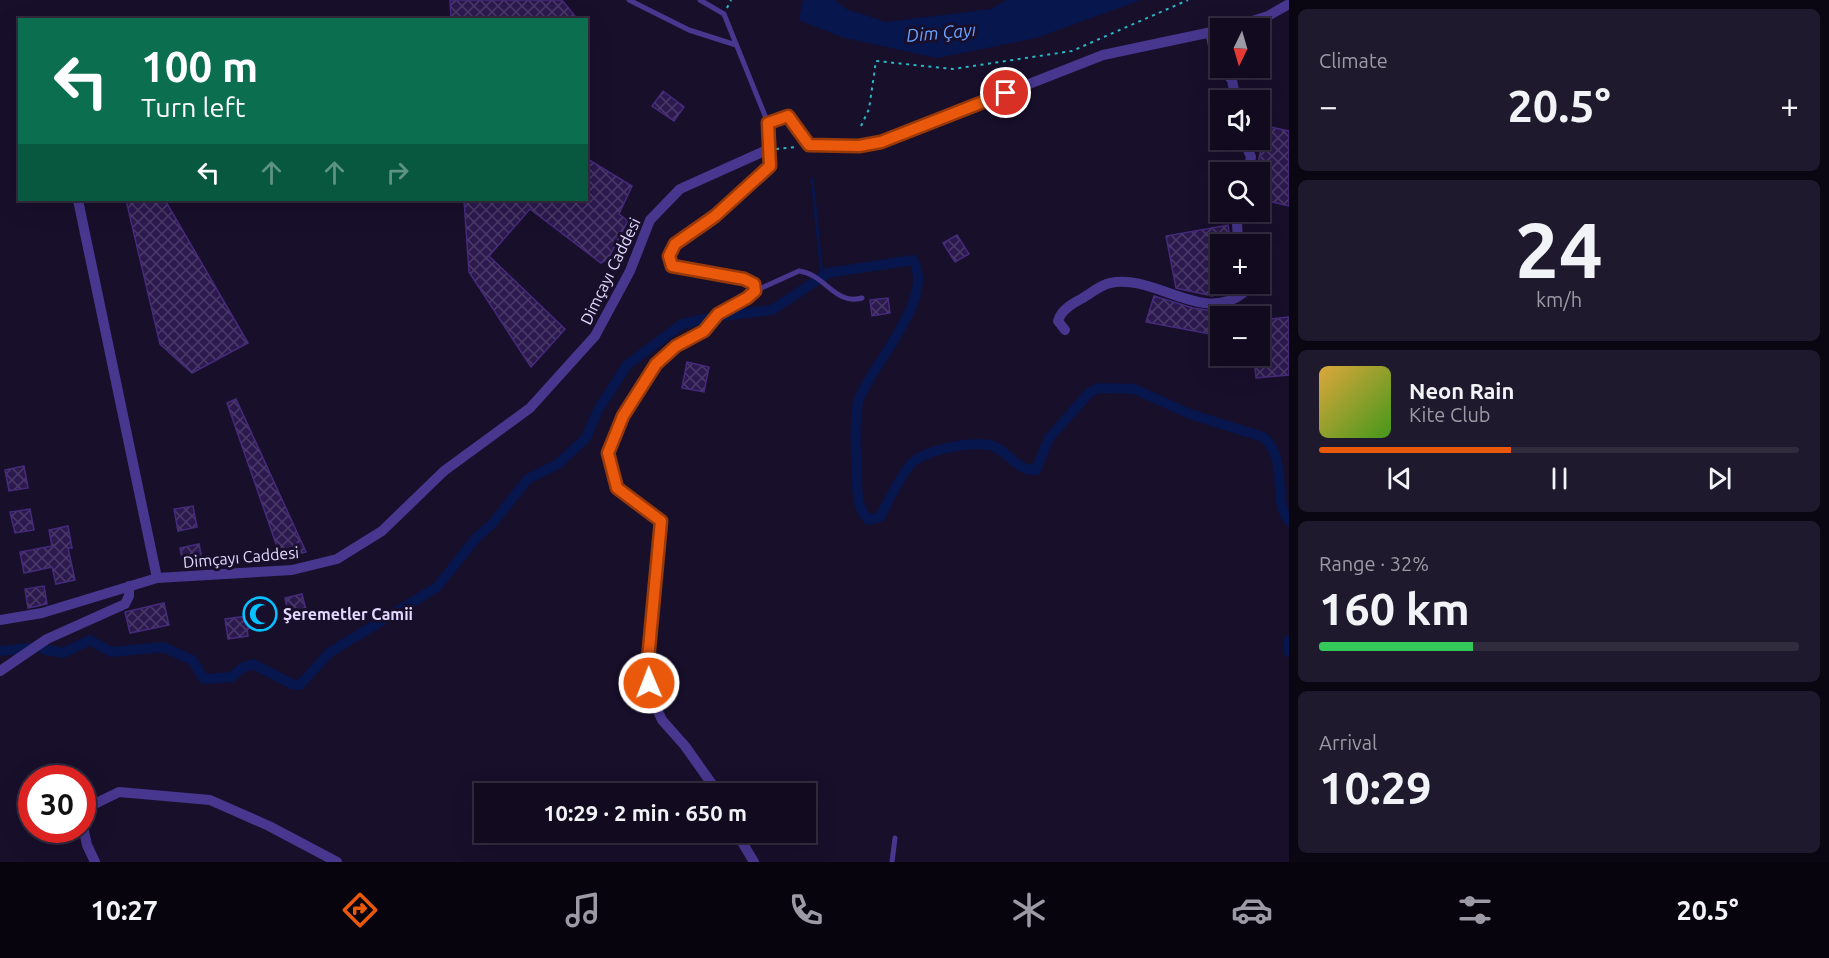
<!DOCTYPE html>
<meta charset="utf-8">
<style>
:root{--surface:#120b20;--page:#1f192d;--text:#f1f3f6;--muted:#9c9ba5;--line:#312b3e;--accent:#ea580c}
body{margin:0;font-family:Ubuntu,sans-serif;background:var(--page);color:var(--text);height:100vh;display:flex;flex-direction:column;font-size:22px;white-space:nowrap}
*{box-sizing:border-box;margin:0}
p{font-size:20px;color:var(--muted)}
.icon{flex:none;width:33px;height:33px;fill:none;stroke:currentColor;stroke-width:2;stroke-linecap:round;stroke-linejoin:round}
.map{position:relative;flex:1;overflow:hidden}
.details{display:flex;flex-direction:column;gap:9px;padding:9px;background:#0a0612;width:540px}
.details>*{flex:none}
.top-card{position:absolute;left:18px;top:18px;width:570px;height:183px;border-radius:0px;box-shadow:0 6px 24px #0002,0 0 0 2px var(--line);background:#0b6e4f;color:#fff;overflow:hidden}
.needle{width:39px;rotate:185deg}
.buttons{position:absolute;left:1210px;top:18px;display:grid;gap:12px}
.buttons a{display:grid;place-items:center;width:60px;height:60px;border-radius:0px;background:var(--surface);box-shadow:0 6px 24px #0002,0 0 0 2px var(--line);font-size:30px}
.speed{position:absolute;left:18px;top:765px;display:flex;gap:12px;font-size:30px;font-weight:700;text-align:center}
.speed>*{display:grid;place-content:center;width:78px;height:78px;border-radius:50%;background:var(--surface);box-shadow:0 6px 24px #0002,0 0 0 2px var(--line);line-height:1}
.speed .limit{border:9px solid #d22;background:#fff;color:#111}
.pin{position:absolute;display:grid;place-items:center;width:51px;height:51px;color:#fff;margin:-26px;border:3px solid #fff;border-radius:50%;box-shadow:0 2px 6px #0007}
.me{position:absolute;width:66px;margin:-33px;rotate:359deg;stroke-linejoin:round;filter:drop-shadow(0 0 4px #0008)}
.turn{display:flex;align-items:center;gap:21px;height:126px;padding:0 24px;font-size:27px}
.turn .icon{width:78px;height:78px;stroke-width:2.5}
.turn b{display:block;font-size:42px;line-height:51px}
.lanes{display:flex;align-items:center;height:57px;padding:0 24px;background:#0003;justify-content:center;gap:30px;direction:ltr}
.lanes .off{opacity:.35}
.big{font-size:45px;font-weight:700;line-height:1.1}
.details .card{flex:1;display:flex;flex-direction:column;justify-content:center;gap:9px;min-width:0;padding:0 21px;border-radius:9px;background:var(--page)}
.details .dial{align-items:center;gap:0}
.dial b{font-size:78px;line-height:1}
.song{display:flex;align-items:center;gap:18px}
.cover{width:72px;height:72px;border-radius:9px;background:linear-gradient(135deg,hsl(40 70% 55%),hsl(100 70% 35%))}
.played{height:6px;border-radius:3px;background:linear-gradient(90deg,var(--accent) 40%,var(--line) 40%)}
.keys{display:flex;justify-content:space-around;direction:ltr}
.heat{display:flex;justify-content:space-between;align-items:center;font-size:33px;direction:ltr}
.charge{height:9px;border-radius:4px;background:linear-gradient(90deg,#34c759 32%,var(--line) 0)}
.trip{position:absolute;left:474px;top:783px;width:342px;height:60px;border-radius:0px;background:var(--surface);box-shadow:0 6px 24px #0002,0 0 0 2px var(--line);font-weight:700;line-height:60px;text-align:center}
.tabs{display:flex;height:96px;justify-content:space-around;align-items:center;background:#07040d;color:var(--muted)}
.tabs .icon{width:42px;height:42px}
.tabs .active{color:var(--accent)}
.tabs b{font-size:27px;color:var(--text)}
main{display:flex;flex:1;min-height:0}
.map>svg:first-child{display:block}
.water{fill:#07164d}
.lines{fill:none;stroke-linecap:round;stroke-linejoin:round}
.stream{stroke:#07164d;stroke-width:3}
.canal{stroke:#07164d;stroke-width:10}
.building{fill:url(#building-cross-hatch);stroke:#462a7c;stroke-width:1.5}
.path{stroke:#27b8c6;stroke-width:2;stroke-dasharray:3 4.5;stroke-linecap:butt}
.service{stroke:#47378e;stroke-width:5}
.minor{stroke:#47378e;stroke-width:10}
.route-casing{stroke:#983908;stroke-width:15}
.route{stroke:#ea580c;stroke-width:10}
.labels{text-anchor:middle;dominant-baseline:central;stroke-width:6;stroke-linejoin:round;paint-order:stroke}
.street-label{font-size:16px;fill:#e3d9ff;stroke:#180f2b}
.poi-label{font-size:16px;font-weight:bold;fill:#e3d9ff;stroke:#180f2b;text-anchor:start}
.water-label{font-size:18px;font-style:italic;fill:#67a2ff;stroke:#180f2b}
</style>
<main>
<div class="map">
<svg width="1289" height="862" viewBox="0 0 1289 862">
<defs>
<pattern id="building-cross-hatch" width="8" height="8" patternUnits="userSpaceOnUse" patternTransform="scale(1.5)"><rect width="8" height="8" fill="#2c194e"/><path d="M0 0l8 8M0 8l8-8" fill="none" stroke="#4a3a69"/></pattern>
</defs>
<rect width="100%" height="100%" fill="#180f2b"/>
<path class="water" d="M803,0h32l11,9 40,13 105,-13 15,-9h135l-105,38 -99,20 -96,-21 -42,-17z"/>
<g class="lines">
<path class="stream" d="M812,179l10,96"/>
<path class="canal" d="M720,316l52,-6 56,-37 85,-13c23,38 -40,103 -54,139 -5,15 -3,60 -2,78 0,14 0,33 12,43l11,-3c9,-17 18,-37 30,-52 12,-15 65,-25 83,-19 16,6 23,25 43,24l13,-32 41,-46 9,-4 35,1 56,25 73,23c26,21 9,65 26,84
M1289,640v12
M43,649l20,4 27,-13 21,12 52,-5 29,13 12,19 28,-2 10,-9 11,-4 39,20 8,1 29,-32 108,-66 39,-49 16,-14 36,-45 30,-15 28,-26 12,-28 29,-45 55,-41 31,-7
M0,651l29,-3"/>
</g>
<path class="building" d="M450,0h112l16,20h-127z
M663,91l21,16 -10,14 -22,-15z
M1266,126l23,5v75l-29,-7v-27h-4z
M586,158l46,28 -13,28 9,7 -20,38 -7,4 -71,-54 -41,47 76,73 -34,38 -62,-95 -5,-72h122z
M126,200h39l83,143 -56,30 -32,-29z
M1228,225l3,19h-10v40h14v5l-23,7 -36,-8 -10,-52z
M957,235l12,19 -14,8 -12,-19z
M1154,296l39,12 20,3 -1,6 7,1 -3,17 -70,-13z
M888,298l2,15 -18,3 -2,-16z
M1289,317v58l-33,3 -2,-22h6v-36z
M687,362l22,5 -5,25 -22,-4z
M236,399l70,153 -25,6 -54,-155z
M24,466l4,22 -19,3 -4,-21z
M193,506l4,21 -19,4 -4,-22z
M30,509l4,21 -19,3 -5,-21z
M68,526l4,22h-4l7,32 -19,4 -4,-17 -28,6 -4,-21 32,-6 -3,-16z
M199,544l4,21 -19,4 -4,-21z
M44,586l3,18 -19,4 -3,-19z
M302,594l5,20 -18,3 -4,-19z
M269,600l5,23 -27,6 1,7 -20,3 -3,-20 23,-3 -3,-10z
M164,603l5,22 -39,8 -5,-21z"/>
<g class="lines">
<path class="path" d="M727,8l4,-8
M861,126l8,-17 7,-48 77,8 119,-18 116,-51
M776,149l21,-2"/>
<path class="service" d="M629,0l60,30 47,15
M700,0l24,14 44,109
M755,291l44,-20c26,3 36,35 63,27
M892,862l3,-24"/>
<path class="minor" d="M1231,28l37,-12 21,-12
M1210,32l6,28 5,6
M1222,68l10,12 4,20
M1244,140l7,17 -3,15
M78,200l79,378
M1238,244l-1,-22 3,-10
M1065,330l-7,-9c3,-11 14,-17 23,-22 9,-5 19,-14 29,-16 44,-10 93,42 133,10l-1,-9
M0,620l42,-7 115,-35 135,-8 45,-11 45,-28 62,-60 86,-63 65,-72 35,-65 20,-51 30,-31 87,-39 1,-27 20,-7 21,29 50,1 22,-4 222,-87 118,-25
M0,671l47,-32 78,-35 4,-8v-10
M719,794l-34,-48 -23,-26 -11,-24 -4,-26 14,-149 -44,-34 -9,-34 15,-37 33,-52 20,-18 28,-15 14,-17 29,-16 8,-7 -1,-7 -10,-5 -72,-13 -3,-10 6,-12 11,-10 29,-18 55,-50 -3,-16
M82,810l37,-18 91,8 59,26 68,36
M82,822l5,23 8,17
M736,832l18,30"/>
</g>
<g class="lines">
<g class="route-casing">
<path id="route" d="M649,683l-2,-13 14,-149 -44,-33 -9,-35 15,-37 33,-52 20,-18 28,-15 14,-17 29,-16 8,-7 -1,-7 -10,-5 -72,-13 -3,-10 6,-12 40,-28 55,-50 -2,-43 20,-7 21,29 50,1 22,-4 125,-49"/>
</g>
<use href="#route" class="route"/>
</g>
<defs>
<g id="mosque-ring" transform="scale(1.725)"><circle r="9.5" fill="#180f2b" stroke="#05c1ff" stroke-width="1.5"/><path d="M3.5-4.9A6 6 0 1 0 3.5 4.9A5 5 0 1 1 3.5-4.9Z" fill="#05c1ff"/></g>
</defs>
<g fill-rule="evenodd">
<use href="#mosque-ring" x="260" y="614"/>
</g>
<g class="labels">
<g class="street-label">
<text transform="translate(610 271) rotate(-64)">Dimçayı Caddesi</text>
<text transform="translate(241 557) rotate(-5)">Dimçayı Caddesi</text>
</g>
<g class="poi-label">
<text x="283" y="614">Şeremetler Camii</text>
</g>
<g class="water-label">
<text transform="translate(941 32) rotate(-5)">Dim Çayı</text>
</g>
</g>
</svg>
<div class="buttons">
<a><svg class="needle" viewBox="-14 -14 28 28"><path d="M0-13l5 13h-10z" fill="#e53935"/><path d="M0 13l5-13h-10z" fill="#9c9ba5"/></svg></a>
<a><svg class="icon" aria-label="sound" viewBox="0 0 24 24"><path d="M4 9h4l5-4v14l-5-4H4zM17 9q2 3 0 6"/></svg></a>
<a><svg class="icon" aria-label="search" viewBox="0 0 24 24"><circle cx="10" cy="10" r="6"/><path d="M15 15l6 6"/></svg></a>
<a>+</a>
<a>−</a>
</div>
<div class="speed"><div class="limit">30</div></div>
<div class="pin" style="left:1006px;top:93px;background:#d93025"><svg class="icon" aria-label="arrive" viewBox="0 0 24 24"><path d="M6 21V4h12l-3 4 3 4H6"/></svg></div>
<svg class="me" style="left:649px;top:683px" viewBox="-20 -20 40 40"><circle r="17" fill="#ea580c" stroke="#fff" stroke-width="3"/><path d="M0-11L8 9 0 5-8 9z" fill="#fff"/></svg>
<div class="trip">10:29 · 2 min · 650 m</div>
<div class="top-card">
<div class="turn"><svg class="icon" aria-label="left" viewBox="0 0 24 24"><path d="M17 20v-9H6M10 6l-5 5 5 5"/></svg><div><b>100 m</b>Turn left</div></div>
<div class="lanes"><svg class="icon" aria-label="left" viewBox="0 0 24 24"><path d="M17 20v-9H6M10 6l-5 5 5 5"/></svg><svg class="icon off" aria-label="ahead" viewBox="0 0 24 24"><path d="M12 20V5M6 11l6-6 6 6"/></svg><svg class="icon off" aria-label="ahead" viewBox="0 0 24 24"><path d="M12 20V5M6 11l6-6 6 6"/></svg><svg class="icon off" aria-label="right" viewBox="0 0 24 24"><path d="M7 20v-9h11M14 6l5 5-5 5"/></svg></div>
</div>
</div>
<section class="details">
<div class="card"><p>Climate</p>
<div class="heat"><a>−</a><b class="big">20.5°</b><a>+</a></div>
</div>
<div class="card dial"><b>24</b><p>km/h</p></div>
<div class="card">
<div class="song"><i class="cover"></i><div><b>Neon Rain</b><p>Kite Club</p></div></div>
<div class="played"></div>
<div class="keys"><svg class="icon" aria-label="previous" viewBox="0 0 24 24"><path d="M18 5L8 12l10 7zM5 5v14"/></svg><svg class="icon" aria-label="pause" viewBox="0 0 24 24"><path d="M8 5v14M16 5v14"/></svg><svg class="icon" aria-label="next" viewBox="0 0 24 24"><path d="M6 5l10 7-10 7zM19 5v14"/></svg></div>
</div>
<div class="card"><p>Range · 32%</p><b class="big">160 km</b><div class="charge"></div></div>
<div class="card"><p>Arrival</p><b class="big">10:29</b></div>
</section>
</main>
<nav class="tabs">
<b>10:27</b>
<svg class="icon active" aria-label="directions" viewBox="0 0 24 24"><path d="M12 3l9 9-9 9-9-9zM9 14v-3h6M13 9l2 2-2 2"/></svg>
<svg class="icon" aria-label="music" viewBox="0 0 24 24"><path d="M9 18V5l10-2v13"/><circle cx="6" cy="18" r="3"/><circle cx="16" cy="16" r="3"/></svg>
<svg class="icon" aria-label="phone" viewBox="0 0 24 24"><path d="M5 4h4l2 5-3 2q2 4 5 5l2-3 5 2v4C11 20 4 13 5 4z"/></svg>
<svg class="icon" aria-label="climate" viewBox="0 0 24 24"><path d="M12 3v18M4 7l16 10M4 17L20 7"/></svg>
<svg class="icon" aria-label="car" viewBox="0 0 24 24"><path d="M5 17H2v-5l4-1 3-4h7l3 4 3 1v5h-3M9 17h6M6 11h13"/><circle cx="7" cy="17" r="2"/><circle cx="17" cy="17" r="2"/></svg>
<svg class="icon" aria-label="filters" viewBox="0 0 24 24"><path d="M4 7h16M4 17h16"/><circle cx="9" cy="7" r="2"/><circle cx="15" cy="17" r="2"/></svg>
<b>20.5°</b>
</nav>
